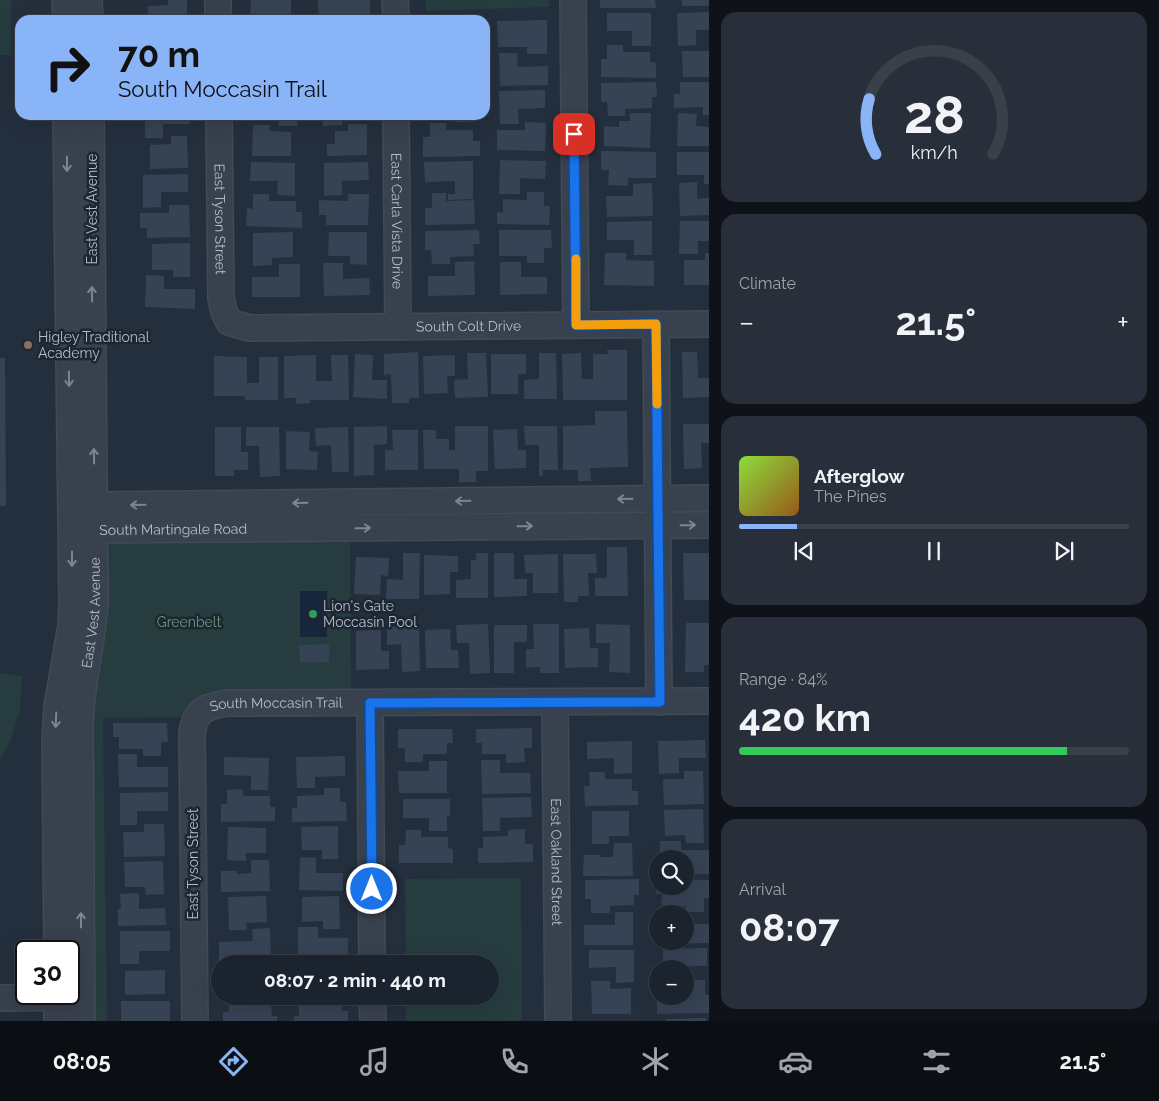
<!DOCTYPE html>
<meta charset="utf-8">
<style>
:root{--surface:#1b232e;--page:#282f3a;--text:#f1f3f6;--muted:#a0a4aa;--line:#39404a;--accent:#8ab4f8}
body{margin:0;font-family:Raleway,sans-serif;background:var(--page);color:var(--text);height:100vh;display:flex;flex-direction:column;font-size:19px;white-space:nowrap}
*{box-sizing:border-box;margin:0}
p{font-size:16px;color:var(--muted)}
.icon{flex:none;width:28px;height:28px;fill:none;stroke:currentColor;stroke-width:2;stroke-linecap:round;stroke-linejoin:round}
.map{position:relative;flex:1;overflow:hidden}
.sheet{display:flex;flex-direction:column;gap:12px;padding:12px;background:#0f1319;width:450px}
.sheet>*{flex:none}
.top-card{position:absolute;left:15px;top:15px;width:475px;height:105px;border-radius:15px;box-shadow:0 5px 20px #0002,0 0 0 1px var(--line);background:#8ab4f8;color:#111;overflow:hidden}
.fabs{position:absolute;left:649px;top:850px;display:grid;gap:10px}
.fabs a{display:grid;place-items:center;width:45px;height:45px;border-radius:50%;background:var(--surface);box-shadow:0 5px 20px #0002,0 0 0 1px var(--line);font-size:25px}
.speed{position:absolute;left:15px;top:940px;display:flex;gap:10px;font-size:25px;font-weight:700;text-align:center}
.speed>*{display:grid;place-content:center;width:65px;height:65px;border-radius:50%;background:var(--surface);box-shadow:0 5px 20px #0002,0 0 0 1px var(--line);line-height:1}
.speed .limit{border:2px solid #111;border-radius:8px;background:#fff;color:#111}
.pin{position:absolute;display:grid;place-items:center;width:42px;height:42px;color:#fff;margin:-21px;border-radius:10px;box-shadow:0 2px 8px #0006}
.me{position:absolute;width:55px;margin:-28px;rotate:0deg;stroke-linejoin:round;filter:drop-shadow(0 0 4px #0008)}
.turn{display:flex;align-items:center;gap:18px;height:105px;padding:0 20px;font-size:22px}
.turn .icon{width:65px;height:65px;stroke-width:2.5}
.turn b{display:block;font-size:35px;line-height:42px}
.big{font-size:38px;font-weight:700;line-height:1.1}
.sheet .widget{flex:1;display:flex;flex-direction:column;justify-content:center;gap:8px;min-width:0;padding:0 18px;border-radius:15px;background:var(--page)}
.sheet .dial{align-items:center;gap:0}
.dial svg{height:130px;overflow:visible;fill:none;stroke:var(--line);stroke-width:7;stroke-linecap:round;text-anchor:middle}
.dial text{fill:var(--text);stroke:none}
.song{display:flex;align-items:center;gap:15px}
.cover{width:60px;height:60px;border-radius:8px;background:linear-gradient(135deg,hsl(90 70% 55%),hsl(30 70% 35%))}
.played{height:5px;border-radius:2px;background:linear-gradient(90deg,var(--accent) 15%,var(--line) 15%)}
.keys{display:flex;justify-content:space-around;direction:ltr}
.heat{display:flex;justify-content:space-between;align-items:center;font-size:28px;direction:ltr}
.charge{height:8px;border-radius:4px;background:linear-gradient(90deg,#34c759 84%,var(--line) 0)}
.trip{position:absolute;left:211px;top:955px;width:288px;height:50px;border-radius:25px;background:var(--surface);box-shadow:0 5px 20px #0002,0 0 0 1px var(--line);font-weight:700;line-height:50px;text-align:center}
.menu{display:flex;height:80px;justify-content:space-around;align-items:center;background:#0b0e12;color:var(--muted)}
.menu .icon{width:35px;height:35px}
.menu .active{color:var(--accent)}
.menu b{font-size:22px;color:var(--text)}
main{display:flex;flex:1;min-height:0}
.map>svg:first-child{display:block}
.green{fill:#263c3f}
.water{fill:#17263c}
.building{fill:#364354}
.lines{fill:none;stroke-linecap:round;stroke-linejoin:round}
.minor-casing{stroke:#414a57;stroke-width:28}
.minor{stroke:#38414e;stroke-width:25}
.oneway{stroke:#7c8592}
.route-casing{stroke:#114b97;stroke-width:12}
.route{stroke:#1a73e8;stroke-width:9}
.slow{stroke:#f59e0b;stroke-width:9}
.education-dot{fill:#8d6e63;stroke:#1d2633;stroke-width:2}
.leisure-dot{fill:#2e9e5b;stroke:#1d2633;stroke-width:2}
.labels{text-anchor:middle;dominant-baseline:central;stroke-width:5;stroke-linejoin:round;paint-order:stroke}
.street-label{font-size:14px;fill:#b4bcc9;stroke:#1d2633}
.poi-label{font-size:14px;fill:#b4bcc9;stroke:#1d2633;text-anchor:start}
.park-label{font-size:14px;fill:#6b9a76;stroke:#1d2633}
</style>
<main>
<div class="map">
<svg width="709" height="1021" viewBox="0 0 709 1021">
<rect width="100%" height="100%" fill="#242f3e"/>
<path class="green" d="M0,0h11v55h-11z
M426,0h123v7l-123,4z
M350,537l1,154 -135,1c-13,5 -27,12 -33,25l-80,1 4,303h-15l-3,-307 15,-159 3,-9 5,-5z
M0,673l22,3 -2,35 -10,31 -10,19z
M521,878l1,143h-116v-25h84v-32h-84l-1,-85z"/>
<path class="water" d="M300,591h27v46h-27z"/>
<path class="building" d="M168,0h19v20h-39v-14l20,-1z
M251,0h40v19l-41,-1z
M318,0h52v17l-51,1z
M600,0h55l1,8h-56z
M682,0h27v6h-27z
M709,12v18h-13v15l-18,1 -1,-33z
M607,13h44v33h-19v-15h-25z
M547,20v34h-20v-7h-29l-1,-26z
M607,45h16v7h27v10l6,1v15l-55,-1v-18h6z
M682,51h27v26h-26z
M499,53h18l1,14 30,-1v19l-48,1z
M656,82l1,15h-5v11l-27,1v7h-17l-1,-14h-6v-19z
M680,82h29v33h-6v-8l-29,1v-14h6z
M545,90v18l-27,1 1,15h-19l-1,-33z
M630,113h21l-1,35 -46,-2v-20l15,1v-6h11z
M678,113l19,1 -1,12 13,1v19h-32z
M145,115h45v9h-27v14h-18z
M279,115h18v11h-18z
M323,115h19v10l-19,1z
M454,115h19v7h-18z
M525,122l21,1 -1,28 -48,-1v-20h28z
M430,123h16v7h27v11h7v15l-57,1v-20h7z
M348,124h19v31l-40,1v-12h8v-13h13z
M253,125h17v6l21,1v24h-39z
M171,136h16l1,32 -38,1v-24l21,-1z
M601,151l55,1v26h-28v8l-20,-1 1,-15h-8z
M677,152h32v32h-5v-9h-27z
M500,160l46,1 -1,18 -25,-1v16h-21z
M473,161v38l-25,1v-6h7v-13l-30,1 -1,-20z
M251,162l44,1v33l-18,-1 1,-14h-28z
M368,162l1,18 -27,1v14l-18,1v-33z
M188,174v18h-27v15l-18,1v-33z
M697,182v17l12,-1v17l-29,1 -1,-33z
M652,183l1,33 -46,1 -1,-21h27v-12z
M527,192h17v14h6l-1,19 -52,-1v-12l6,1v-14l24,1z
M432,193h14v8l28,-1 1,24 -50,1v-17h7z
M253,194h16v7h27v11h6v16l-56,-2 1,-18 6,1z
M348,194h21l-1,31h-42v-10h-7v-15l29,1z
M169,205h20l1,32 -43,1v-10h-7v-15h29z
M652,221v34h-18v-15h-27v-18z
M680,221h29v20h-11v13h-19z
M479,230l1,14h-7l1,12 -24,1v7h-18l-1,-14h-6v-19z
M499,230h52l1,18h-8v15h-17v-7h-28z
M293,232v25l-21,1v7l-19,1v-33z
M329,232h38v33l-17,-1v-8h-22z
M190,243v34h-17v-7h-21v-26z
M605,253h21v7l28,1v25l-50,-1z
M705,253h4v32h-25v-25h21z
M474,261l1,34 -47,1v-20h27v-14z
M500,262h21v15h26v17l-47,1z
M323,263h20v16l26,-1 1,17 -46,1z
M279,264h21v33h-48v-20h27z
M146,275l18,1v13h31v20l-50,-2z
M607,350h20v50h-64l-1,-46 19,-1 1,26h11v-25h15z
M418,352l1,46h-10v5h-17l-1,-29 -7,1v-21z
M682,352h15l1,26h11v19l-26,1z
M467,353h19l2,44 -33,1 -1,-18 14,-1z
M539,353h17l1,46h-33v-19l15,-1z
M355,354l18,1 -1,25h15v19l-34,-2z
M491,354h35v20h-8v20h-27z
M316,355v26h16l-1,-26h17l1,45h-39v3l-14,1v-6h-12v-42z
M455,355v21h-8l1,17 -24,1 -1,-38z
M214,356l33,1v26h12v-26h19v43h-33v-4h-31z
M0,358h5l1,148h-6z
M595,411h32l1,56 -38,1 1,13h-13v-11h-15v-44l32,-1z
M683,424h26v19h-8l1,25 -18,1z
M387,426v18l-13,1v30l-20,1v-49z
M455,426h33v45h-12v11h-17v-13h-35l-1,-39h13v9h13v11h6z
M524,426h33l1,44h-15v6h-4v-31h-14z
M215,427h26v25h7v18h-14v6h-19z
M246,427h33l1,49 -20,1 -1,-31h-13z
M348,427l1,45h-17l-1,-27 -15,1 -1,-18z
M517,429l1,21h8v18l-31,1 -2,-39z
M392,430h26v40h-33v-20h8z
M286,431l24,1 -1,19 9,1 -1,18 -31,-1z
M607,547h20l1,49h-33v-18h12z
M403,553h17l-1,46h-33l1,-20 16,1z
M476,553h12v45h-32v-18l15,-1v-19h5z
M494,553h20v26h13v17l-33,1z
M683,553h26v47h-25z
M558,554v39h-25v-20h-8l-1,-18z
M563,554h33l1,19h-9l1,23h-11v6h-14z
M424,555l34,1v16h-8v22l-26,1z
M356,557l33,1 -1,18 -7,-1 -1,20 -26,-1z
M686,623h23v42h-5v7h-19z
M488,624l2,49 -20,1 -1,-31h-12l-1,-18z
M533,624h26v49h-19v-6l-14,1v-19h8z
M596,624l34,1v48l-21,-1 1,-29h-14z
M494,625h33v17h-13v31h-20z
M419,626l1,45 -18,1 -1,-28 -14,1v-18z
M589,628l1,20h8v19l-33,1 -1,-39z
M450,629l1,21h7l1,18h-33l-1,-38z
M381,630v21h8v18l-33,1v-39z
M329,644v18l-29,1 -1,-18z
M113,723h54l1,19h-7v14h-18v-7h-24v-12h-6z
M532,728v20h-8l1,14 -19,1v-9h-24v-11h-6v-14z
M398,729h54l1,14h-6v11h-24v8h-18v-14h-7z
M705,740l1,18h-27v15l-20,1 -1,-33z
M632,741v32l-18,1v-16l-27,1v-17z
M118,754h19v13h31v20h-49z
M345,756v20l-30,1v11h-18l-1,-31z
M224,757l45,1 -1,32h-17v-14l-27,-1z
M481,760h19v13h30l1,20 -49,1z
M429,761h18v32h-48l-1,-22h31z
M684,771h19l1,33 -40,1 -1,-26h21z
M589,772h16v7h27v12h6v14l-53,1 -1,-20h6z
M324,788h16v14h6l1,19 -55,1v-14h5v-12l27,-1z
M243,789v7h27v11h5v14l-54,1v-18h6v-14z
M168,792v19h-31v14h-17v-32z
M531,797l1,20 -32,1v13h-17l-1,-33z
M403,799h47v17h-3v15h-18v-13h-26z
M703,809l1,34h-18l-1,-8 -20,1 -1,-26z
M592,811h37v25h-20v8h-17z
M144,824h20l1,32 -41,1 -1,-25h21z
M338,826v33h-16v-9h-20l-1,-23z
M228,827l38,1v25h-20v8l-19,-1z
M525,829v15h8v18l-55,1v-15h5v-11l25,-1v-6z
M406,830h15v7h27v11l5,1v14h-54v-18h6z
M660,841h21v9h28v24h-24v-15h-25z
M614,843h18l1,33h-50l1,-21h16v2h13z
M300,857l16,1v15h27v18l-44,-1z
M251,860h18l1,31 -49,1v-21h16v3l14,-1z
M163,861l1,33 -18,1 -1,-8h-20l-1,-25z
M656,877h2v9h27v-6h24v18h-5v14h-18v-6l-25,-1 1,-11h-6z
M639,879v16h-5v10l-24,1v7h-19v-14h-6v-19z
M139,893v16l26,-1 1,17 -48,1v-17h3l-1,-15z
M266,896l1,26 -21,1 1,7h-18l-1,-33z
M339,896l1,33h-17v-8l-21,1v-25z
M661,911h19v3h-19z
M615,912h18v33h-49v-20h31z
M685,924h24v19l-47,1v-3h23z
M298,927h20v11h30v22h-50z
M270,928l1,32 -52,1v-19l34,-1 -1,-12z
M120,931h50v20h-31v13h-19z
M707,948v18h-26v3h-18v-20z
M589,950h45v32l-18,1v-16l-27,1z
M165,970v24l-40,1v-24z
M688,980h17v15h4v18l-52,1v-15h6v-3h22v-9h3z
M591,981h19v8l21,-1v26h-39z
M253,996h18v3h-18z
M245,997v8h26l1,11h5v5h-54v-9h6v-14z
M325,997h17v14h6v10h-54v-5h5v-12h26z
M121,1001h49v20h-49z
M706,1018v3h-40v-2z"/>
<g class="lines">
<g class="minor-casing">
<g id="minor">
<path d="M65,0l1,20"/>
<path d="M89,0l1,20"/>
<path d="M218,0v20"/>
<path d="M395,0l1,20"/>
<path d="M573,0l3,325"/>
<path id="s1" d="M219,115l2,183 3,14 5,10 20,6 460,-4"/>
<path id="s2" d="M396,115l2,212"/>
<path d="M656,324l3,378"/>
<path d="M80,514l14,-9 615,-7"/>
<path id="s3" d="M81,523l13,7 615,-5"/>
<path id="s4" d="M555,702l3,319"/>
<path d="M370,703l2,261"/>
<path d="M57,951l-2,-211 2,-33 14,-81 1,-23 -6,-488"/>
<path d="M57,994v27"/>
<path d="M372,996l1,25"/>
<path d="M0,998l82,-1"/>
<path id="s5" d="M82,1021l-2,-300c2,-39 12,-78 15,-117l-4,-489"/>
<path id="s6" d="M195,1021l-3,-287c3,-24 13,-27 35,-31l482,-2"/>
</g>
</g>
<use href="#minor" class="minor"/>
</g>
<defs><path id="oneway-shaft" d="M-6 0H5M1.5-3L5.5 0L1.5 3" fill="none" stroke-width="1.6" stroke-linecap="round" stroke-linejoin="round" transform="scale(1.25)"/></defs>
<g class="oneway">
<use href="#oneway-shaft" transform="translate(67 164) rotate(90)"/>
<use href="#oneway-shaft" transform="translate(92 294) rotate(-91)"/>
<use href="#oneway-shaft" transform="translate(69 379) rotate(89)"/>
<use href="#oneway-shaft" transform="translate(94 456) rotate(-91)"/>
<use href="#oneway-shaft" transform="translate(625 499) rotate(179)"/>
<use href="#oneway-shaft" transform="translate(463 501) rotate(179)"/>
<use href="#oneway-shaft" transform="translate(300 503) rotate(179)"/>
<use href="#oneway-shaft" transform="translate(138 505) rotate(179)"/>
<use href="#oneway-shaft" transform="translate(688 525) rotate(-1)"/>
<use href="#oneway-shaft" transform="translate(525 526) rotate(-1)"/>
<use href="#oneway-shaft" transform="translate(363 528) rotate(-1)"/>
<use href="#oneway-shaft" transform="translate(72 559) rotate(90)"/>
<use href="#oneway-shaft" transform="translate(56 720) rotate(92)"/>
<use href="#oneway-shaft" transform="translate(81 920) rotate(-90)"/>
</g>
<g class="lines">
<g class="route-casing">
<path id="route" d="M372,889l-2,-186 290,-1 -4,-378 -80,1 -2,-191"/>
</g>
<use href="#route" class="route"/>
<path class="slow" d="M576,259v66l80,-1 1,80"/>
</g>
<circle class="education-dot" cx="28" cy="345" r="5"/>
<circle class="leisure-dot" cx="313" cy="614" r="5"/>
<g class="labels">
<g class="street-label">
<text transform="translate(92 209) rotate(-90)">East Vest Avenue</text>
<text stroke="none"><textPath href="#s1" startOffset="104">East Tyson Street</textPath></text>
<text stroke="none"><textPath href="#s2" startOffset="106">East Carla Vista Drive</textPath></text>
<text stroke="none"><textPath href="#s1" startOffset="449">South Colt Drive</textPath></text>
<text stroke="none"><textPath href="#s3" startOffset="94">South Martingale Road</textPath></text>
<text stroke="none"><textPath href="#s5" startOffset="409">East Vest Avenue</textPath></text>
<text stroke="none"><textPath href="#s6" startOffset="388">South Moccasin Trail</textPath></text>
<text stroke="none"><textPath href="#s4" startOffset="160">East Oakland Street</textPath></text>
<text transform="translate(193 864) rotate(-90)">East Tyson Street</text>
</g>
<g class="poi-label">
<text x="38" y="337">Higley Traditional<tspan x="38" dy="16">Academy</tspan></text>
<text x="323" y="606">Lion's Gate<tspan x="323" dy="16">Moccasin Pool</tspan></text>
</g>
<g class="park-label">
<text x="189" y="622">Greenbelt</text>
</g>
</g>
</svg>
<div class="fabs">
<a><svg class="icon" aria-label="search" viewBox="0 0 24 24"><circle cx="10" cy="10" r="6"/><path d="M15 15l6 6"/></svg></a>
<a>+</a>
<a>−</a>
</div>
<div class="speed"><div class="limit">30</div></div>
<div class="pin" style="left:574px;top:134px;background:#d93025"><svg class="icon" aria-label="arrive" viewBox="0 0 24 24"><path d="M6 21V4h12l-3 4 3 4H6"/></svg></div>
<svg class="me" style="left:372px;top:889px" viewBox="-20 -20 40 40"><circle r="17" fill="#1a73e8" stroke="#fff" stroke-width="3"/><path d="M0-11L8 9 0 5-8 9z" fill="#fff"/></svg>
<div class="trip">08:07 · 2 min · 440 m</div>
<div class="top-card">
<div class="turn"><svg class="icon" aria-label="right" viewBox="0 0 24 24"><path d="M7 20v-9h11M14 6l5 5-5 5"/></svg><div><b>70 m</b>South Moccasin Trail</div></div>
</div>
</div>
<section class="sheet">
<div class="widget dial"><svg viewBox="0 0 100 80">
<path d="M14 69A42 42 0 1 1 86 69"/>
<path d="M14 69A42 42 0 0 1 10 35" stroke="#8ab4f8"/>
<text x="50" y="56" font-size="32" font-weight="700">28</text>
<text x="50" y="72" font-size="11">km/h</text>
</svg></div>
<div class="widget"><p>Climate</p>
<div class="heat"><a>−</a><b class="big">21.5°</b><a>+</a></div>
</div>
<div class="widget">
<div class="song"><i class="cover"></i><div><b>Afterglow</b><p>The Pines</p></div></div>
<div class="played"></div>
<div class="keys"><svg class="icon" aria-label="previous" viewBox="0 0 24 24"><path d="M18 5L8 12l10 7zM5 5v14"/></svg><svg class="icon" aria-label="pause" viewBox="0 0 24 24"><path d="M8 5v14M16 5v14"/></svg><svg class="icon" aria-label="next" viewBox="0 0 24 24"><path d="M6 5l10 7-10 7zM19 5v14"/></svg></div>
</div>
<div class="widget"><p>Range · 84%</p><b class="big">420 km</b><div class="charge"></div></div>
<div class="widget"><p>Arrival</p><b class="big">08:07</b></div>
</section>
</main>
<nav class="menu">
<b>08:05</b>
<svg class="icon active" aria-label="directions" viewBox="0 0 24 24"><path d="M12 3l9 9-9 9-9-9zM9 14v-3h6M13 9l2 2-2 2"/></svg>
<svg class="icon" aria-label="music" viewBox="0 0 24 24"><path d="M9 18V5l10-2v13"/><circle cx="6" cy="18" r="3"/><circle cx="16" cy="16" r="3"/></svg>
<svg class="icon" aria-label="phone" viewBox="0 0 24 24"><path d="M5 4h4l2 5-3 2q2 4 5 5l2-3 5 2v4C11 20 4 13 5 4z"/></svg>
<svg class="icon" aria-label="climate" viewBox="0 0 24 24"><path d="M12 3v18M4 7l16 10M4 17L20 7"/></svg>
<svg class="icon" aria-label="car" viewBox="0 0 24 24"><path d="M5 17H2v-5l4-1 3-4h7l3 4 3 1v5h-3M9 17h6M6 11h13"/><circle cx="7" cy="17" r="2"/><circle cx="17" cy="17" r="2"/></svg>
<svg class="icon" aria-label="filters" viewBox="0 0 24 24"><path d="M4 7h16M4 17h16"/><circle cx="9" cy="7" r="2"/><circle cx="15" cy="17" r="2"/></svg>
<b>21.5°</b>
</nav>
